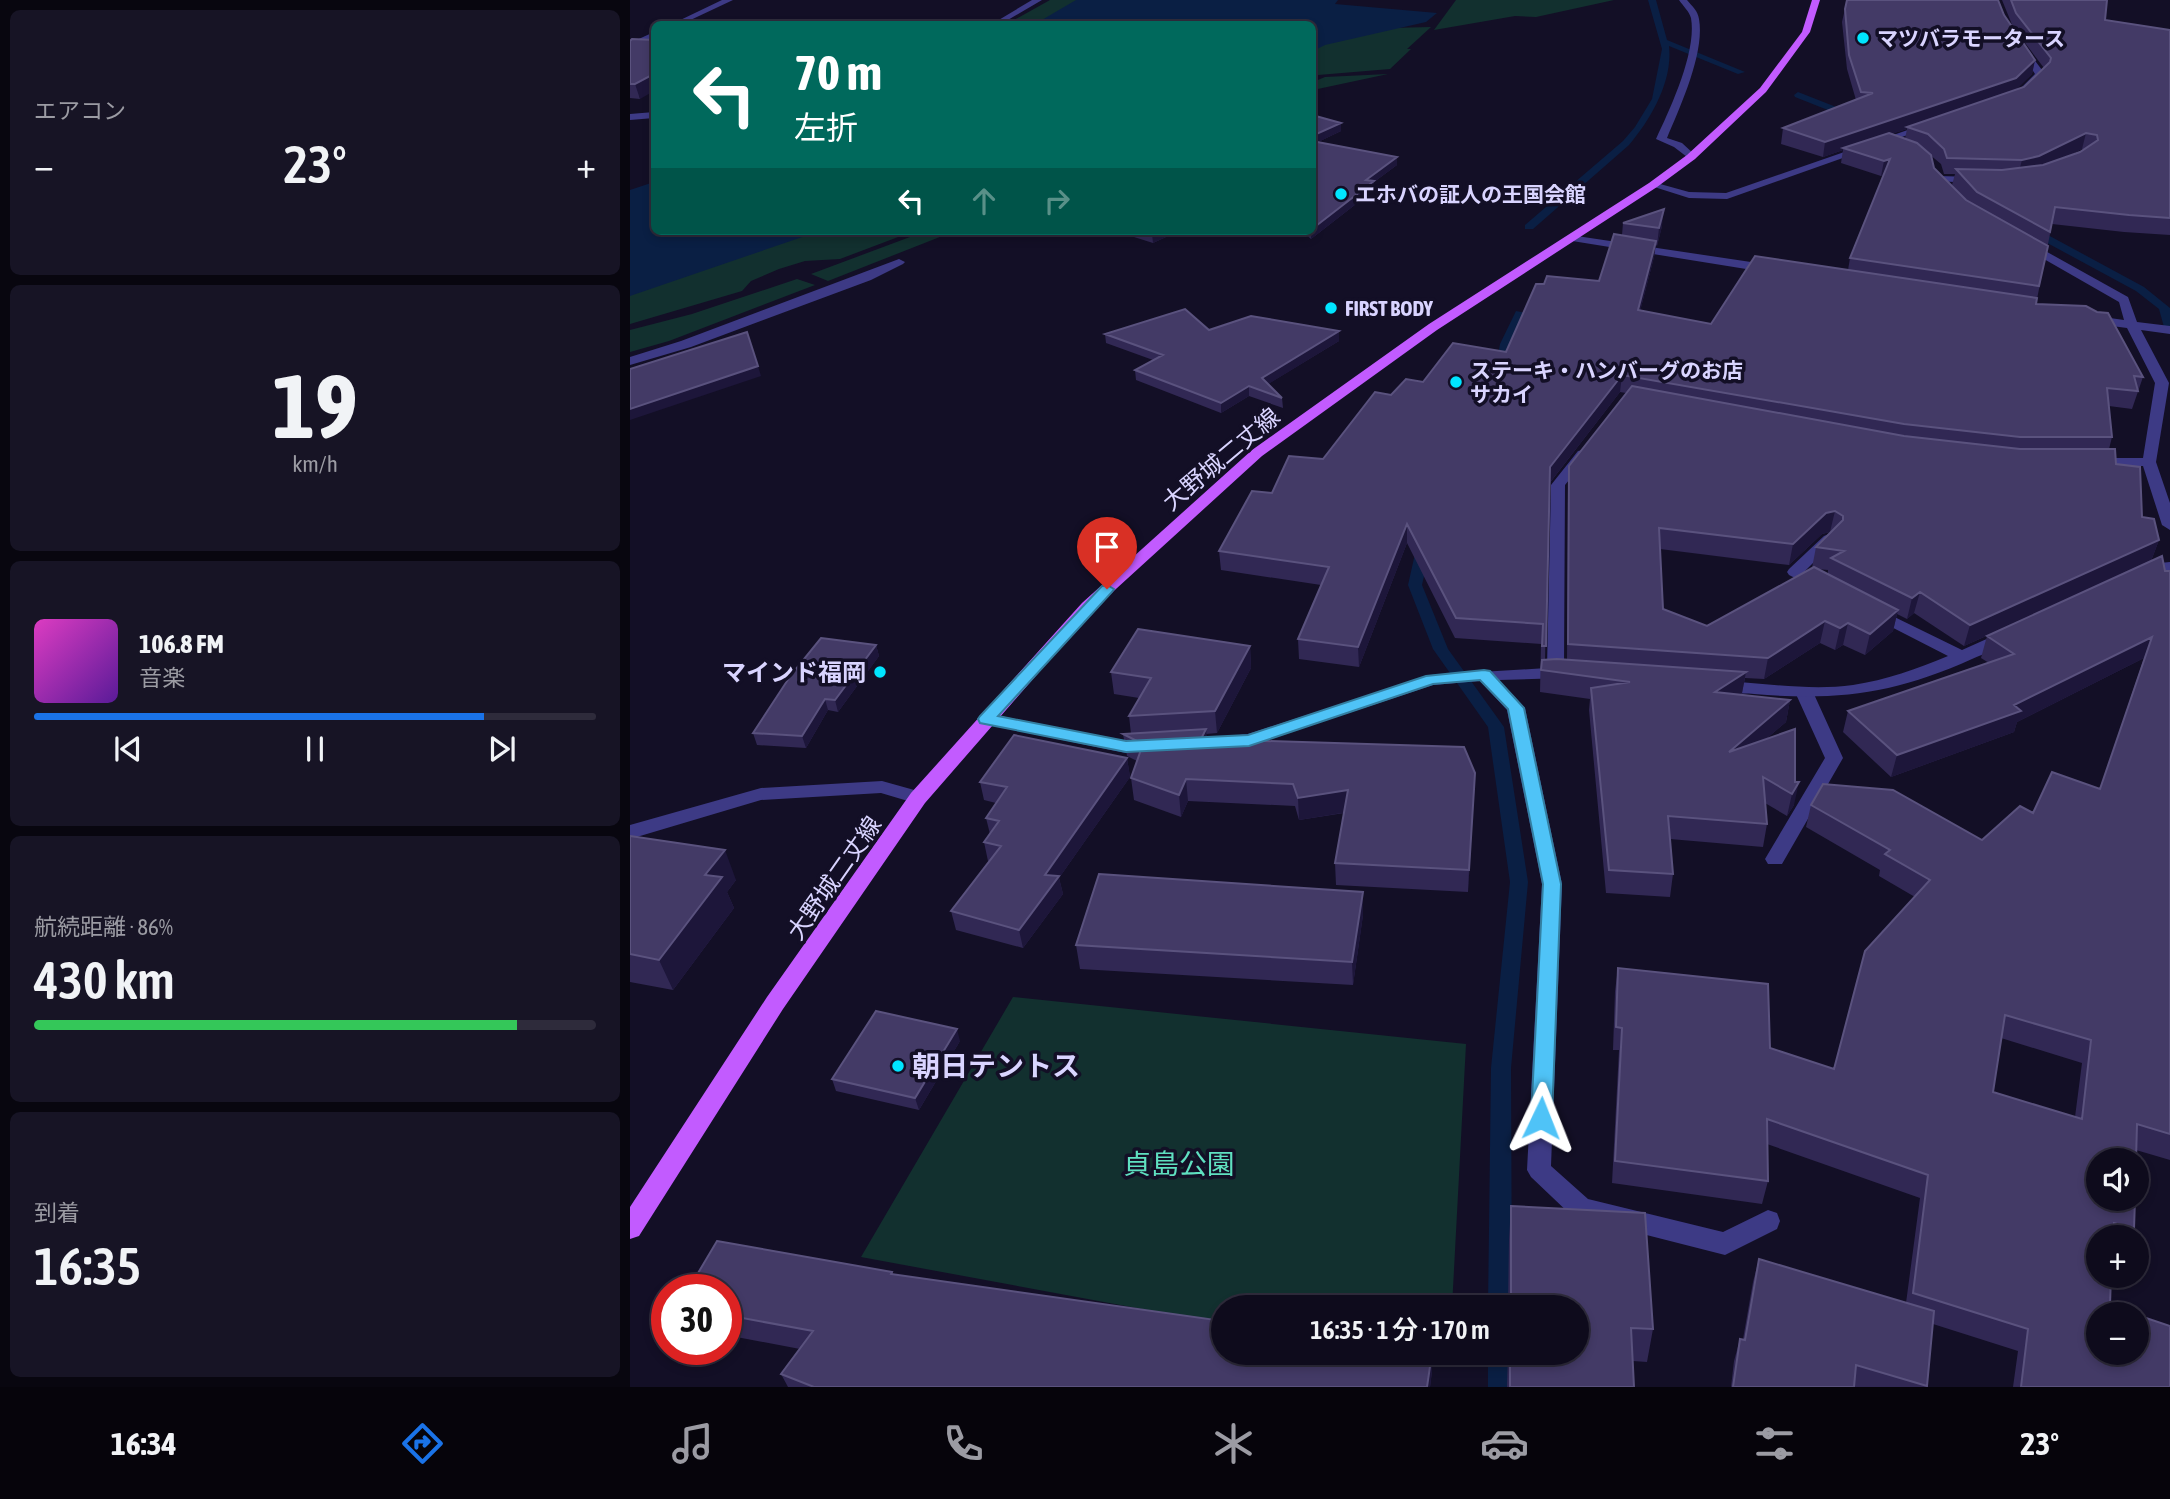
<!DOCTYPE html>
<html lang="ja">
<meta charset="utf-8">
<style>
:root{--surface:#0e0b1c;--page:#171425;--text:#f1f3f6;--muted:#9b9ba3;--line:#2e2b3b;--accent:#1a73e8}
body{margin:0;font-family:"Asap Condensed","Noto Sans JP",sans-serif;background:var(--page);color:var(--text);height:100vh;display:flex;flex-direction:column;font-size:26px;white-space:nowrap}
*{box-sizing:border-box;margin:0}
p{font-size:23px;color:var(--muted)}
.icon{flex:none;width:38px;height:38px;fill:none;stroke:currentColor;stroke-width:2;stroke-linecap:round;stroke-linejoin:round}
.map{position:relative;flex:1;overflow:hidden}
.panel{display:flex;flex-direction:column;gap:10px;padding:10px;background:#08060f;width:630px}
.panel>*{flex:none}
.guide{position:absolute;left:21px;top:21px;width:665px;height:214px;border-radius:10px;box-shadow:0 4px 10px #0003,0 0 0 2px var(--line);background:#00695c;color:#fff;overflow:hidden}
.fabs{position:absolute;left:1456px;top:1148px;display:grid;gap:14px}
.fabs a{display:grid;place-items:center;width:63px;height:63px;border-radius:50%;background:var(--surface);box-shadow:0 4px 10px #0003,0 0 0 2px var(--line);font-size:35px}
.speed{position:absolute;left:21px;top:1274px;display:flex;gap:14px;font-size:35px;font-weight:700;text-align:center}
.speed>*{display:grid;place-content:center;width:91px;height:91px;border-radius:50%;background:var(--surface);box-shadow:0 4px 10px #0003,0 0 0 2px var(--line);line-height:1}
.speed .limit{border:10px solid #d22;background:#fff;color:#111}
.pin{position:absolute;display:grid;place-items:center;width:60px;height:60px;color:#fff;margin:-72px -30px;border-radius:50% 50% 50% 0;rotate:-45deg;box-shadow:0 0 7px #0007}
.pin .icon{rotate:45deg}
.me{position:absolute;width:77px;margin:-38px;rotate:2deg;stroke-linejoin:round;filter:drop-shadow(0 0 5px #0008)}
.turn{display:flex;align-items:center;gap:24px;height:147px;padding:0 28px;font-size:32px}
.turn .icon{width:91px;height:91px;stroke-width:2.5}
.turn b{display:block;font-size:49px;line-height:60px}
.lanes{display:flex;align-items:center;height:66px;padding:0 28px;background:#0003;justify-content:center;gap:35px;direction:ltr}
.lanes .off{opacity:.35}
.big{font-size:52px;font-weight:600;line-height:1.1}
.panel .card{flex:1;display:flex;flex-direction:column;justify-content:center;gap:10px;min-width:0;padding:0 24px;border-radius:10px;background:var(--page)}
.panel .dial{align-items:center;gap:0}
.dial b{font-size:91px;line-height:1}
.song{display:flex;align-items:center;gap:21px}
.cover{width:84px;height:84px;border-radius:10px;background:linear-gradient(135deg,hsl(310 70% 55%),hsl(270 70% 35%))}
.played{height:7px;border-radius:4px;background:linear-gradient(90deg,var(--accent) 80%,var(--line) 80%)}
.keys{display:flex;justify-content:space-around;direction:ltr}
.heat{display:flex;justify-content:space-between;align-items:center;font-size:38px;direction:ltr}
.charge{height:10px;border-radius:5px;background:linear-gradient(90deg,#34c759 86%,var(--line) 0)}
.trip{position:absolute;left:581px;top:1295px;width:378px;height:70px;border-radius:35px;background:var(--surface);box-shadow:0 4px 10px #0003,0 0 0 2px var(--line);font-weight:600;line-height:70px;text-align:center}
.menu{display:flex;height:112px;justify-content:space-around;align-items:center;background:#06040b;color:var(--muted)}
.menu .icon{width:49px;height:49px}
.menu .active{color:var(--accent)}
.menu b{font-size:32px;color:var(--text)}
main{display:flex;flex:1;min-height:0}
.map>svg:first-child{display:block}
.green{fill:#12302f}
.water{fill:#0a1f44}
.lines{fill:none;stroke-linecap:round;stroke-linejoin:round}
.stream{fill:#0a1f44;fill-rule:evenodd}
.service{fill:#3d3a85;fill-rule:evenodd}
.minor{fill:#3d3a85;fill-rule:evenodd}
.tertiary{fill:#3d3a85;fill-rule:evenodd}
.primary{fill:#c25bff;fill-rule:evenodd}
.wall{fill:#312854;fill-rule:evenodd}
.shaded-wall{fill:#1d163a}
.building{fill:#433a66;stroke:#5a527e;stroke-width:2;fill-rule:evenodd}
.route{fill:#4fc3f7;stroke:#337fa1;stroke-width:2}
.poi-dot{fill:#00e5ff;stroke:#130f26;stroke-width:2.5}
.labels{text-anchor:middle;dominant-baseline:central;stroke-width:7;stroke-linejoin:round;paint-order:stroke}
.far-poi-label{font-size:21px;font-weight:bold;fill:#d9d4ff;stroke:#130f26;text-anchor:start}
.street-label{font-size:24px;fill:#d9d4ff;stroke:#130f26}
.poi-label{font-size:24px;font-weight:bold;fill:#d9d4ff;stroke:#130f26;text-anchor:end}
.near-poi-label{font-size:28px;font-weight:bold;fill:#d9d4ff;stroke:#130f26;text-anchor:start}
.near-park-label{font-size:28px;fill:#5fe0c0;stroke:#130f26}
</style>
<main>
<section class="panel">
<div class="card"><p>エアコン</p>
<div class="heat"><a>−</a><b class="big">23°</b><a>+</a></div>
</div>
<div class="card dial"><b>19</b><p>km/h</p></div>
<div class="card">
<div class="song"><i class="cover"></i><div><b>106.8 FM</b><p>音楽</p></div></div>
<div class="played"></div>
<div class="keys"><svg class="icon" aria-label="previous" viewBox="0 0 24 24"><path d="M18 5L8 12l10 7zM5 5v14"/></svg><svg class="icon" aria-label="pause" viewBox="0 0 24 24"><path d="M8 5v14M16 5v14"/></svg><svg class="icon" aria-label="next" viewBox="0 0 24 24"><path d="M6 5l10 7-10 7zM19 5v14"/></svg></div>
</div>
<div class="card"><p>航続距離 · 86%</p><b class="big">430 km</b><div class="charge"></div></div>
<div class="card"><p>到着</p><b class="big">16:35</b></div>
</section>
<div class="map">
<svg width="1540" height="1387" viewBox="0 0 1540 1387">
<rect width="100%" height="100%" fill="#130f26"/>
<path class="green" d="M420,0h32l-37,24h-38z
M826,0h158l-78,17 -21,-1 -81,14z
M801,27l-24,22h4l-21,20 -72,6 -5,4 -1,-33 78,-18z
M758,74l-75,16v-8l12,-5z
M168,231h116l-74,28 -35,2 -26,8 -28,12 -9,10 -112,33v-35z
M296,231h29l-127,50 -17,-7z
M167,279l18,6 -146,56 -39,11v-22l62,-16z
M383,997l453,47 -14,263h-229v17l-362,-67z"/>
<path class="water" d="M446,0h262l-3,4 102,9 -11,9 -101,23 -12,6 -1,-27h-277z
M24,182v49h166l-190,65v-106z"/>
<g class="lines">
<path class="stream" d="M1018,0h8l11,40 78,32 -7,2 -69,-28c4,35 -18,73 -40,99l-96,84h-8v-4l98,-84 12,-14 17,-28 10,-50z
M1168,92l56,22 1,2 -7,2 -53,-21 -1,-2z
M1397,228h8l109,59 26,21v22l-6,-3 -5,-18 -23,-18 -109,-59z
M886,311l10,2 -14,31 -5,28 -2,3h-8l-2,-3 5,-28z
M794,541l7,4 -9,40 26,64 56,78 24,155 -17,186 1,239h-24l3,-239 19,-186 -22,-155 -55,-78 -25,-64 9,-40z
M858,1353h24v34h-24z"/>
<path class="service" d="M1307,176l40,1 5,3 -5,3 -44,-2v-4z
M1174,687l9,5 30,66 -61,106h-14l-3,-5 60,-101 -30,-66z"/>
<path class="minor" d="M402,0h10l-41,24h-9z
M1049,0h8c5,6 11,11 12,19 6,34 -19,88 -32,119l15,5 13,12v4l-4,1 -17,-13 -18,-8c14,-30 41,-87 35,-121 -2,-7 -8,-12 -12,-18z
M1391,42l24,32 -20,18 -5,-3 15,-15 -18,-29z
M24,112v6l-24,2v-6z
M1295,124l8,2 -206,73 -38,-1 -41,-13 5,-3 36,10 37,1z
M940,235l201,30 6,4 -6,4 -205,-33 -2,-2z
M1393,243h8l97,54 9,25 33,4v8l-29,-4 28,53 -13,79 14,41v27l-8,-5 -19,-59h-50l-7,-4 7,-4h50l12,-75 -28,-55 -38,-5 -6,-4 6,-4 35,5 -5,-18 -96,-55z
M269,259l6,3 -2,2 -32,16 -180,67 -61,18v-8l51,-16z
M953,450l7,4 -25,31 -1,183 7,1 3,4 -9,5 -66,2 26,28 37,176 -11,282 37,33 135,33 45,-22 9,3 3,8 -3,8 -52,26 -153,-39 -41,-39 -4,-7 15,-286 -35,-174 -27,-29 -47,4 -184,61 -21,1 -9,-6 3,-4 26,-3 183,-59 116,-7 4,-183 27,-34z
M1199,534l8,5 -32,32 24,14 -2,3h-12l-26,-13 -2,-3 2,-3 35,-33z
M1540,562v10h-11l-16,6 -8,-5 15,-9z
M1244,607l88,43 38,-17h12l2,4c-9,11 -29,16 -42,22 -78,35 -134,42 -218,35 -12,-1 -33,1 -41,-8l9,-5c43,2 88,10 131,4 33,-5 64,-16 95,-29l-80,-41 -2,-3 2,-3z
M356,713l140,28 22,-2 9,6 -9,6 -22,2 -146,-30 -3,-4z
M252,781l43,12 2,5 -2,5 -7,1 -37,-11 -120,7 -131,39v-14l131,-37z"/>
<path class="tertiary" d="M92,0h11l-51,24h-10z
M24,32v6l-24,11v-6z"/>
<path class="primary" d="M1182,0h8l-10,32 -44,60 -71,67 -38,28 -220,143 -175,126 -168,153 -169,194 -142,206 -144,227 -9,3v-32l137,-210 144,-204 171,-190 170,-153 177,-126 220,-141 38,-28 73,-67 42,-56z"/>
</g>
<path class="wall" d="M1217,0l157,15 31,45 -3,14 -17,16 9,-3 20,-19 -31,-41 -11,-27h105l-2,20 65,10v205l-46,-3 -72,-8 -16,80 107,73 -11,32 -23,-3 3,31 -3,12 33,68 17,23 -8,21 14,10h5v589l-34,-10 -2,79 -4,8h-32l12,68 60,82h-157l5,-36 -85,-27 -6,63h-196l3,-26 6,-22h3l10,-57 6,-23 147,44 14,-105 -153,-54 1,37 -6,23 -150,-21 7,-133h-6l2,-59 3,-23 152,80 64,21 81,-172 -36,-21 1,-6 -74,-43 5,-22 171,35 51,-27 67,-24 44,-131 -127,64 -3,10 -123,45 -48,-45 5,-21 141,-48 -8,-5 6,-22 164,-74 -187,84 -50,-33 -7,6 -10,-5 -4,17 -28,24 -22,-10 -8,5 -15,-7 -56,36 -19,-1 -3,15 -2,2 50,5 -4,22 -20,17 29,-10 -1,76 -7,11 -22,-13 2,21 -4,23 -93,-8 3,35 -3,23 -64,-4 -17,-183 1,-11 -50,-7 1,-48 -86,-6 -48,-95 -48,124 -60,-8 -1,-20 23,-54 -100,-15 -2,-19 53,-58 51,-34 68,-64 32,-13 83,-30 38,-68 55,-3 23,-46 1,-12 39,3 -5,20 -1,-1 -2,12 -14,54 71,13 137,-54 2,-12 34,-83 -3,1 -40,-13 2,-13 -20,7 -42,-13 2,-16 73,-28 -9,-31 -5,-47zM1277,129l-2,10 -14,-5zM1293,149l18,15 3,10h11l-3,11 15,16 -33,-33zM1452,149h2l-4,3 -18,6zM990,392l6,1 -57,73 -1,20 -1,174h-22l4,-176zM1200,532l-14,15 -4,21 -105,58 -44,-17 -3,-60 129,16 33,-31zM1187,569l11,1v4zM1371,1038l81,25 -7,54 -82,-25z
M0,41l10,58 -10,-1z
M682,115l29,8v8l-23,11 79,15v8l-23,17v8l-63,49 -9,-8h10z
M485,231h64l-26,12z
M579,330l130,1v10l-71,43 14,14 1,10 -34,-12 -28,17 -85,-33 -1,-10 18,-10 -47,-17 -1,-9z
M246,645l3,11 -41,56 -10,-2 -22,38 -49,-3 -4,-12z
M620,646l1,22 -34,65 -11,1 1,5 267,56 -6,97 -132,-7 -1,-22 9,-50 -45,7 -4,-14 -107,-5 -7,16 -47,-17 -3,-22 6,-17 -10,-5 -4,-22h8l-2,-18 10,-18 -25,-4 -3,-22z
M497,758l3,19 -71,101 4,16 -40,54 -67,-18 -5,-19 38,-50h-1l-4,-19 6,-8 -4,-16 10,-15 -12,-3 -4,-18z
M0,836l106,44 -9,12 7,16 -61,82 -43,-8z
M733,892v23l-10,70 -273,-16 -4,-24z
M330,1041l-41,69 -83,-19 -4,-12z
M881,1206l142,123 -6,33 -14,-1 1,26h-127l1,-34h69v-46h-69l1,-68z
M262,1272l1,2 539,79v18l-2,16h-642l-7,-13 19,-25 -74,-14v-45z"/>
<path class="shaded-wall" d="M1405,60l-3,14 -19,19 -106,34v2l-61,20 -3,-1v2l-20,7 2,-15z
M24,74v17l-14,8 -5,-15z
M711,123v8l-29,14v-9z
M1456,133l-4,16 -47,23 -17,3 4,-15z
M767,157v8l-23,17v8l-63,49v-8h1v-2l54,-49z
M1260,159l-3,15 -6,2 3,-15z
M1034,209l-2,17 -5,20 2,-18z
M529,231h20l-26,12 -1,-9z
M1026,241l-2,16 -18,70 2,-17z
M709,331v10l-77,47v-10z
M128,366l3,10 -131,44v-11z
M992,375l-2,17 -72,93 2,-18z
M619,386v10l-28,17v-10z
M1205,511l-5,21 -8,2 -33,31 4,-21 33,-31z
M777,524v19l-48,124 -1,-20z
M1529,540l-8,21 -187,85 6,-21z
M1290,592l-6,21 -7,6 5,-21z
M1268,610l-5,21 -28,24 5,-21z
M1195,621l-5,22 -56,36 4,-21z
M1218,623l-5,22 -8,5 5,-22z
M1522,637l-8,21 -127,64 -3,10 -123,45 6,-22 117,-50z
M246,645l3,11 -41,56 -3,-12z
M620,646l1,22 -34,65 -2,-22z
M1116,672l-4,21 -31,20 4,-21z
M195,699l3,11 -22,38 -4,-12z
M1160,700l-4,22 -61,52 4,-22z
M576,729l2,22 -7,-12z
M497,758l3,19 -71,101 4,16 -40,54 -4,-18 26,-55z
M845,773l-1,22 -6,97 1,-22z
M556,779l2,22 -7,16 -2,-22z
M1169,782l-5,23 -7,11 5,-22z
M718,790v22l-49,8 -1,-22z
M95,850l11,30 -9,12 7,16 -61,82 -14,-30 46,-85z
M733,892v23l-10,70 -1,-23z
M327,1029l3,12 -41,69 -4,-12z
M802,1353v18l-2,16h-3z"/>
<path class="building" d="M1217,0h151l6,15 31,45 -19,18 -191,64 -42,-14 90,-35 -12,-1 -12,-37 -4,-46z
M1381,0h96l-2,20 65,10v188l-41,-3 -74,-8 -5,25 -73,-40 -21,-23 46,1 41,-5 37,-13 18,-12 -1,-5 -11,-2 -47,23 -17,4 -75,-2 -3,-9 -16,-15 -21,-7 117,-40 26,-25 1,-4 -35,-45z
M2,39l22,1v34l-19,10h-5v-43z
M682,115l29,8 -29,13z
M1259,133l28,10 14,12 3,13 32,32 82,46 -9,40 -189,-28 40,-99 -6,2 -41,-13z
M682,141l85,16 -31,23 8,1 -62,48z
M1034,209l-5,19 -36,-5z
M512,231h17l-7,3z
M984,234l42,7 -18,69 73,14 44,-68 282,42 -1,6 50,2 11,6 11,1 35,64 -9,-1 4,15 -31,-3 5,49h-92l-116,-13 -282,-49 -72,92 -4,179h-4l1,-22 -87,-6 -49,-94 -49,123 -60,-8 31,-72 -110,-16 33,-60 20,2 17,-37 34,3 52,-67 16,3 15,-16 17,3 30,-39 53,9 30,-68h8l3,-8 52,5z
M555,309l24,21 42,-14 88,15 -77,47 20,20 -33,-12 -28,17 -86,-33 28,-15 -58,-21z
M117,332l11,34 -128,43v-40z
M1002,386l272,50 116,13h95l1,15 24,3 2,50 12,2 5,21 -189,85 -50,-33 -8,6 -81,-40 13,-7 -28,-4 27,-27v-4l-8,-5 -9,2 -33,31 -134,-16 4,81 44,17 107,-59 84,43 -28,24 -22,-11 -8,5 -15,-7 -57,37 -200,-14 1,-178z
M1532,556l3,15h5v563l-33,-10 -1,36h-38v39h37l-1,30 -20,-6 -1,14h-15v39h13l-1,29 26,9h-38v39h39v-38l33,11v61h-149l7,-58 -115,-36 15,-118 -161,-56 1,62 -153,-20 7,-133 -6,-1 2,-59 150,16 2,64 64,21 31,-118 65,-71 -45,-26 5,-4 -79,-45 12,-21 70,6 89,50 38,-34 13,7 19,-41 48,17 52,-152 -138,68 7,6 -124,44 -49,-44 166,-57 -27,-18zM1375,1015l86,25 -9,79 -89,-27z
M508,629l112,17 -35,65 -86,5 22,-38 -40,-6z
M191,638l55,7 -41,55 -10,-1 -23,37 -49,-3 38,-58z
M927,659l189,13 -31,20 75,8 -61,52 66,-23v53h4l-7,12 -29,-17 4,47 -99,-8 5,58 -64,-4 -18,-182 39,-6 -89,-12 1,-10z
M576,729l-5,10 263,8 11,26 -6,97 -134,-7 13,-73 -50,8 -5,-14 -107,-5 -7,16 -48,-17 12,-34 -20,-10z
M384,735l113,23 -82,117 14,1 -40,54 -68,-19 50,-65 -17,-4 15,-21 -13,-3 21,-31 -27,-5z
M0,836l95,14 -20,25 17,2 -63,83 -29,-6z
M469,874l264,18 -11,70 -276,-17z
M246,1011l81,18 -42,69 -83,-19z
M881,1206l134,7 8,116 -22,-1 3,59h-124v-34h67v-46h-66z
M87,1241l175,31 -1,2 332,47v32h209l-5,34h-613l-33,-13 32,-43 -87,-16v-25h-38z
M1129,1259l175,52 -7,75 -71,-21 -2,22h-121l7,-48 5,1z"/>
<path class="route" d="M477,585l7,4 -2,3 -114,124 128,25 122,-6 178,-59 58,-6 6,1 34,37 37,176 -9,234 -3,6 -8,3 -7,-3 -3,-6 12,-234 -35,-175 -28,-29 -47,4 -184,62 -123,6 -146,-29 -2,-4 2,-3 122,-130z"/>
<g class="poi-dot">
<circle cx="1233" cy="38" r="7"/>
<circle cx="711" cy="194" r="7"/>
<circle cx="701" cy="308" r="7"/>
<circle cx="826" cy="382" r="7"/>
<circle cx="250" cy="672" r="7"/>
<circle cx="268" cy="1066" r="7"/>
</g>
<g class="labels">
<g class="far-poi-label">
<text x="1247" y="38">マツバラモータース</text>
<text x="725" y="194">エホバの証人の王国会館</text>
<text x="715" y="308">FIRST BODY</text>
<text x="840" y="370">ステーキ・ハンバーグのお店<tspan x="840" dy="24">サカイ</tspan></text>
</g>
<g class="street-label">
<text transform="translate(591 459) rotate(-40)">大野城二丈線</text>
<text transform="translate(204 878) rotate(-55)">大野城二丈線</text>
</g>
<g class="poi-label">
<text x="236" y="672">マインド福岡</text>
</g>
<g class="near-poi-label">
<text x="282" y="1066">朝日テントス</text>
</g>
<g class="near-park-label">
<text x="549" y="1164">貞島公園</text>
</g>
</g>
</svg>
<div class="fabs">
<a><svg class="icon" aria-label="sound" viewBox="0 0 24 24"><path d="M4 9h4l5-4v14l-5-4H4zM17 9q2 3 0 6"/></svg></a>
<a>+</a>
<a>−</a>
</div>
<div class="speed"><div class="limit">30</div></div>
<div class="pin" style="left:477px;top:589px;background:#d93025"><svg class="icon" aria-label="arrive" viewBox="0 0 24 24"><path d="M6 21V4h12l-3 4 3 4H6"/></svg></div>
<svg class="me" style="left:911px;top:1118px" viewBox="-20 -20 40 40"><path d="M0-17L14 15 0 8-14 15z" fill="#4fc3f7" stroke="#fff" stroke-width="4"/></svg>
<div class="trip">16:35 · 1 分 · 170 m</div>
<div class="guide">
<div class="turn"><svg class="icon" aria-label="left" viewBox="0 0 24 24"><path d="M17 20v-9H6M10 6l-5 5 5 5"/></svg><div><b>70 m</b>左折</div></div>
<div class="lanes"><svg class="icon" aria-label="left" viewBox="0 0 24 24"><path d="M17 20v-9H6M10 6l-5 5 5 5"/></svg><svg class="icon off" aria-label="ahead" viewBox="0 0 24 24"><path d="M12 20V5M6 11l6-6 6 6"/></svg><svg class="icon off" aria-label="right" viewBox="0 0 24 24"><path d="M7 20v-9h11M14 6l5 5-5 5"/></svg></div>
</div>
</div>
</main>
<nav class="menu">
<b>16:34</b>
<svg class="icon active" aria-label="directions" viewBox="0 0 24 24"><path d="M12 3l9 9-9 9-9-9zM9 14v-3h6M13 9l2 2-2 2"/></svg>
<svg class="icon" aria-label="music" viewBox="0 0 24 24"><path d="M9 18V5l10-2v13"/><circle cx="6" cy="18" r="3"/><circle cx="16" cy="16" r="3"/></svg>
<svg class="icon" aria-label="phone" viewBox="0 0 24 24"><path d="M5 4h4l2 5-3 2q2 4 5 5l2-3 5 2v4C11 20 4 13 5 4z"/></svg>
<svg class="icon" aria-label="climate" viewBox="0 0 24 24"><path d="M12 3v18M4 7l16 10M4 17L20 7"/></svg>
<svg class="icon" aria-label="car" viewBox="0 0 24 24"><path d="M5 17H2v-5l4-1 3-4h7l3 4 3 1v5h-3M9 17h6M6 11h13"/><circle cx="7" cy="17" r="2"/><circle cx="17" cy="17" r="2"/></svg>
<svg class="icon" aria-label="filters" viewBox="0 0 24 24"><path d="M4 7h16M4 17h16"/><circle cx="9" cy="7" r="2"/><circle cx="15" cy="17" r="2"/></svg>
<b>23°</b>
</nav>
